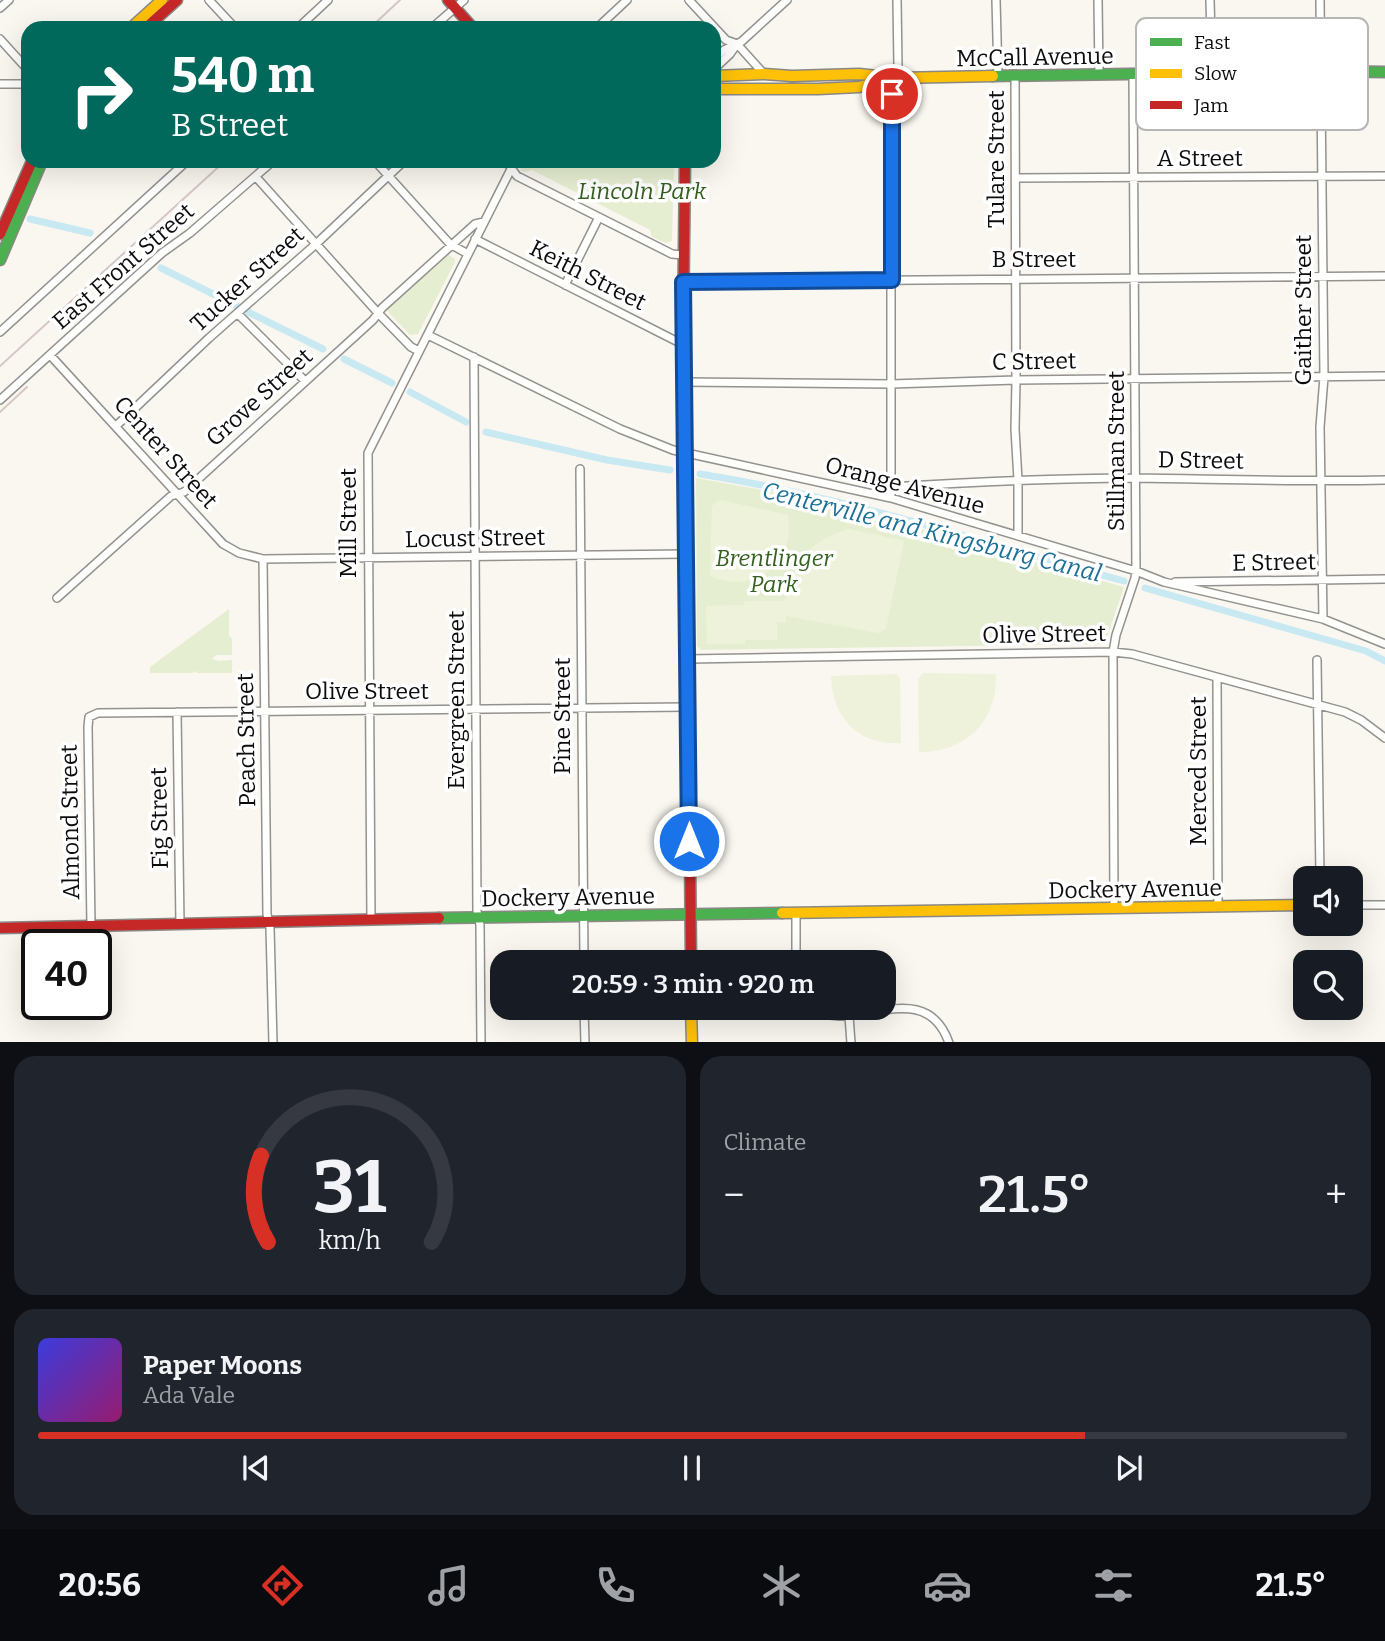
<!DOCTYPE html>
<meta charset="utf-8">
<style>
:root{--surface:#171b24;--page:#20242c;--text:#f1f3f6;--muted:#9ea1a6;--line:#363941;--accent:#d93025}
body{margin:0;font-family:Bitter,serif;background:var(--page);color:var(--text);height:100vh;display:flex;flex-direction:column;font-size:26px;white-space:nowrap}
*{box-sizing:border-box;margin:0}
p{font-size:23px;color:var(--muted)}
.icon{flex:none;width:38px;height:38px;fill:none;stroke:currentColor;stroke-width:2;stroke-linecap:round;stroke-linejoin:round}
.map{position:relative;height:1042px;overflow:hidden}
.drawer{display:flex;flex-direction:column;gap:14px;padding:14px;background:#0d0f14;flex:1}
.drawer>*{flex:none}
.banner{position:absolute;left:21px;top:21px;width:700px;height:147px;border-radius:21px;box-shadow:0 7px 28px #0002;background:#00695c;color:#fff;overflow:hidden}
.tools{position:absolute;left:1293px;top:866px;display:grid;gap:14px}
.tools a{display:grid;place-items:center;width:70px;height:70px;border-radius:14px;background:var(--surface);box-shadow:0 7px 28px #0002;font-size:35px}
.speed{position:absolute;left:21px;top:929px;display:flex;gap:14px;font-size:35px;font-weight:700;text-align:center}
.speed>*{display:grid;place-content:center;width:91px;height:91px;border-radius:50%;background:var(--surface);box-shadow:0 7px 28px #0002;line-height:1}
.speed .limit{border:4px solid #111;border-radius:10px;background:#fff;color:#111}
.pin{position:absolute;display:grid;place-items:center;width:60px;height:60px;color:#fff;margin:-30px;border:4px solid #fff;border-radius:50%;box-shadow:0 2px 7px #0007}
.me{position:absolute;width:77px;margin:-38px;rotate:0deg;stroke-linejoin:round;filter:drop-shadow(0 0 5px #0008)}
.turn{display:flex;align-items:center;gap:24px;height:147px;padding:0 35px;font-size:32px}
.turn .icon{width:91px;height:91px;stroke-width:2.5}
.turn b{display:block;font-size:49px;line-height:60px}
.big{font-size:52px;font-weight:600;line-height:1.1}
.drawer .card{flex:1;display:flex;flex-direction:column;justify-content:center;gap:10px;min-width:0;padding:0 24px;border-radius:21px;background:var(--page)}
.drawer .dial{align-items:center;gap:0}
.dial svg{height:182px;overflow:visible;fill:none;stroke:var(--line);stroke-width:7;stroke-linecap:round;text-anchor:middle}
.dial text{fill:var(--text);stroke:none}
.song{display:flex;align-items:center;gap:21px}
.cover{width:84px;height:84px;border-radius:10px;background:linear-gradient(135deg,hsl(240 70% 55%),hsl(320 70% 35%))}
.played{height:7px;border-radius:4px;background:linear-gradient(90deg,var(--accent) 80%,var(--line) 80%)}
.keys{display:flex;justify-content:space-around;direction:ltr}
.heat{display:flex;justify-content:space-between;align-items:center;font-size:38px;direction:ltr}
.drawer .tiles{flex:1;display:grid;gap:14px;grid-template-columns:1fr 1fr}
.card:last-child{grid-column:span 2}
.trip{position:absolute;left:490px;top:950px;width:406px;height:70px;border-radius:21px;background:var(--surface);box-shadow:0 7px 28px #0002;font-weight:600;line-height:70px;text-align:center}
.tab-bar{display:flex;height:112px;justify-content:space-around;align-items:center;background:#090b0e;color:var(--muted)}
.tab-bar .icon{width:49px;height:49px}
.tab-bar .current{color:var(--accent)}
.tab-bar b{font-size:32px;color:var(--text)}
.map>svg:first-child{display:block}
.green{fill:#e6eed1}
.pitch{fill:#eff2db}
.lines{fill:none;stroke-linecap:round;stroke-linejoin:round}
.canal{stroke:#c8e9f2;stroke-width:7}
.street-casing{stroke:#93928f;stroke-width:10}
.fast-casing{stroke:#8a8885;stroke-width:13}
.slow-casing{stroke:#8a8885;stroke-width:13}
.jam-casing{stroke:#8a8885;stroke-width:13}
.street{stroke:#fefefd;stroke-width:7}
.fast{stroke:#4caf50;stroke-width:10}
.slow{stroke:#ffc107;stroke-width:10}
.jam{stroke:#c62828;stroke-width:10}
.rail{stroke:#d5c6c7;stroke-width:2}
.route-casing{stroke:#114b97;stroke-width:18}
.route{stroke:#1a73e8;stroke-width:12}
.labels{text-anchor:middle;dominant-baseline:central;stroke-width:7;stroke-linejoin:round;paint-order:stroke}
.street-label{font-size:23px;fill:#0c0c0c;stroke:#fff}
.park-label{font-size:23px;font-style:italic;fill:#356020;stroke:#fff}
.water-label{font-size:24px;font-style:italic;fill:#1c7097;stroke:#fff}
.key{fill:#fff;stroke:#b6b6b6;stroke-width:2}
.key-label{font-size:19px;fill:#0c0c0c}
</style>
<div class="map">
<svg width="1385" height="1043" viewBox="0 0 1385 1043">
<rect width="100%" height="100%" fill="#faf7f0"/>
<path class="green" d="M527,161h147l-2,80 -6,2 -14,-6 -2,-7 -118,-60 -7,2 -4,-1 -1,-5 1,-2z
M445,255h4l6,4v3l-37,72 -8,1 -22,-23 -1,-4z
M696,478l99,18 73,18 256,73 -17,50 -6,7 -400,6 -4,-4z
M229,609v26l3,4v16h-16l-4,4 7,2 13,-1v13h-35l-2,-2 -3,2h-42v-6z"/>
<path class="pitch" d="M720,500l68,15c7,49 -33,80 -78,61l2,-70z
M849,529l55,12 -18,87 -7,5 -93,-17v6h-9v18h-32v4h-38l-1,-38 38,-1 1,-4h40c9,-39 25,-61 64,-72z
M923,673l73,1c2,47 -31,79 -77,78l-1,-73z
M896,674l4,4 1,65c-43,3 -69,-26 -70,-67z"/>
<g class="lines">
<path class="canal" d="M30,219l60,14
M161,268l76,38
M248,312l75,37
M344,359l48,24
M410,392l56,30
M486,432l121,28 63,10
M700,474c144,23 283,68 424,107
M1145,588l221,63 19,10"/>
<g class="street-casing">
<path id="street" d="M209,0l26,28
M689,0l37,40 11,4 27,30
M996,0l2,76
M1098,0l1,75
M1210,0l2,74
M1320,0l4,377 -4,50 3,192
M0,8l9,-8
M298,28l30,-28
M432,28l32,-28
M597,28l30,-28
M0,39l28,31
M714,59l10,-9 17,-8 46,-42
M714,69l16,-15 7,-10
M1015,75l1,305 -1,49 3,51v56
M0,84h28
M375,161l75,83 18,10
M506,161l11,15 155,78 11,1
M256,177l122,136 33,34 8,4
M1016,178l369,-2
M475,239l209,106
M683,282l702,-6
M565,285l34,-68
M238,314l67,67
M0,332l187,-171
M428,335l192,94 53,21 218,48 245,73 28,11 159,37 62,25
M50,355l173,189 16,9 24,6 424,-5
M474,357l3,554 3,14 1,118
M684,382l207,2 125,-4 369,-4
M0,400l162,-147 28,-20 83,-72
M116,426l93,-88 107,-94 88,-83
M580,469l4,493
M891,487c81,-5 163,-9 244,-9 84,1 167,4 250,2
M891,498v-337l2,-67 5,-27 -1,-67
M263,559l4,355 3,14 3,115
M1175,582l210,-3
M57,598l114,-102 13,-4 189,-172 9,-12 93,-84 9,-2
M688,659l425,-7 19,2 213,58 16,8 24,18
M1317,660l3,218
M1217,678l1,228
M177,712l3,212
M1351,905h34
M1114,909l-1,-257 3,-17 19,-57 1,-7 -3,-496
M796,913v49
M371,919l-3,-466 147,-292
M91,926l-3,-199 1,-10 9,-4 590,-6
M584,1008l1,35
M817,1008l13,7 9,1c41,-1 91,-28 110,27
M849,1016l2,27"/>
</g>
<g class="fast-casing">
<path id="fast" d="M993,76l328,-5 64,1
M0,260l42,-99
M684,438l6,418
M439,918l343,-5"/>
</g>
<g class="slow-casing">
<path id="slow" d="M131,28l31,-28
M714,76l50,-2 28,2 67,-2 37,4 97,-2
M714,89h104l41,-2 27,-7
M782,913l524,-8
M691,1008l1,35"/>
</g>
<g class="jam-casing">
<path id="jam" d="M448,0l25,28
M146,28l31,-28
M0,234l32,-73
M684,438l-1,-106 2,-171
M690,856l1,106
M0,928l439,-10"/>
</g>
<use href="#street" class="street"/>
<use href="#fast" class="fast"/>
<use href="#slow" class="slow"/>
<use href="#jam" class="jam"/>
<path class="rail" d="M370,28l30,-28
M0,366l225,-205
M0,412l27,-25"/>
</g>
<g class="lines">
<g class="route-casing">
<path id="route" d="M689,841l-6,-559 209,-2v-186"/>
</g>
<use href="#route" class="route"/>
</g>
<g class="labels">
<g class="street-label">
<text transform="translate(1035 57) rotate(-1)">McCall Avenue</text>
<text x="1200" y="158">A Street</text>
<text transform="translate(996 159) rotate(-90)">Tulare Street</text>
<text x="1034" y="259">B Street</text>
<text transform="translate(123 266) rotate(-41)">East Front Street</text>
<text transform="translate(588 275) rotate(27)">Keith Street</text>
<text transform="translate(247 279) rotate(-42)">Tucker Street</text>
<text transform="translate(1303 310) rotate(-90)">Gaither Street</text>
<text transform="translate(1034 361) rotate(-1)">C Street</text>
<text transform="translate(259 397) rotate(-42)">Grove Street</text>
<text transform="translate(1116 451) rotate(-90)">Stillman Street</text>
<text transform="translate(166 452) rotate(48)">Center Street</text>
<text transform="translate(1201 460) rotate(1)">D Street</text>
<text transform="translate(905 485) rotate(15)">Orange Avenue</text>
<text transform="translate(348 523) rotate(-90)">Mill Street</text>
<text transform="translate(475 538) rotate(-1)">Locust Street</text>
<text transform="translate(1274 562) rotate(-1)">E Street</text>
<text transform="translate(1044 634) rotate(-1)">Olive Street</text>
<text x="367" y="691">Olive Street</text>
<text transform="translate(456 700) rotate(-90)">Evergreen Street</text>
<text transform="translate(562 716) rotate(-90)">Pine Street</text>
<text transform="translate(246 740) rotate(-91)">Peach Street</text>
<text transform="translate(1198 771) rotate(-90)">Merced Street</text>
<text transform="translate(159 818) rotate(-91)">Fig Street</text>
<text transform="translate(70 822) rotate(-91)">Almond Street</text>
<text transform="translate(1135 889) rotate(-1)">Dockery Avenue</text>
<text transform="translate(568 897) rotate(-1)">Dockery Avenue</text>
</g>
<g class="park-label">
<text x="642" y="191">Lincoln Park</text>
<text x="774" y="558">Brentlinger<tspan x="774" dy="26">Park</tspan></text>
</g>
<g class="water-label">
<text transform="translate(932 532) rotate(14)">Centerville and Kingsburg Canal</text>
</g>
</g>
<rect x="1136" y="18" width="232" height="112" rx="10" class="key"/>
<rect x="1150" y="38" width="32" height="8" fill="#4caf50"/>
<rect x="1150" y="69" width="32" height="9" fill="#ffc107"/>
<rect x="1150" y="101" width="32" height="8" fill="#c62828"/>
<g class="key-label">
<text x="1194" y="49">Fast</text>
<text x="1194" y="80">Slow</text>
<text x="1194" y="112">Jam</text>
</g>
</svg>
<div class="tools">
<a><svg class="icon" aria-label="sound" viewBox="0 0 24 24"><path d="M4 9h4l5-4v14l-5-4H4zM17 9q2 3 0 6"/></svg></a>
<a><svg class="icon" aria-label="search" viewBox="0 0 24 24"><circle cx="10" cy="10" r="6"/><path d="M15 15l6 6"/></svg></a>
</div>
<div class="speed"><div class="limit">40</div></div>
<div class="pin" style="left:892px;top:94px;background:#d93025"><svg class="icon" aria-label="arrive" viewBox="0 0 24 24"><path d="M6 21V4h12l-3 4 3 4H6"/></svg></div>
<svg class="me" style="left:689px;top:841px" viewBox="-20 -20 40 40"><circle r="17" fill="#1a73e8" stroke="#fff" stroke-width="3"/><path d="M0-11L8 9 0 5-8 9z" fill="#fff"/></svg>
<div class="trip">20:59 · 3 min · 920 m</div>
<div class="banner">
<div class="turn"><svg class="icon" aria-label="right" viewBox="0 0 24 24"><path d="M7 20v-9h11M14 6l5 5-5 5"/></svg><div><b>540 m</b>B Street</div></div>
</div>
</div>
<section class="drawer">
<div class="tiles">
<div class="card dial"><svg viewBox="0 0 100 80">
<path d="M14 69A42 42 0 1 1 86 69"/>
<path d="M14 69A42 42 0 0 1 11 31" stroke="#d93025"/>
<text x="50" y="56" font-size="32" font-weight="700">31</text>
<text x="50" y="72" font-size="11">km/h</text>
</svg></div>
<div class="card"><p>Climate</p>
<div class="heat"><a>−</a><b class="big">21.5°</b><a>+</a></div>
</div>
<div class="card">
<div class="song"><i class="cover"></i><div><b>Paper Moons</b><p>Ada Vale</p></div></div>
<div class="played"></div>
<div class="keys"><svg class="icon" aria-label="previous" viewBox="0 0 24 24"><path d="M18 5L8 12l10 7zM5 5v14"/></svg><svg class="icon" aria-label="pause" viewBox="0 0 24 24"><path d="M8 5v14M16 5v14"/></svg><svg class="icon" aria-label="next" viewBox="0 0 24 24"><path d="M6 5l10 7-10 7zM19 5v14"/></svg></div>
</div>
</div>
</section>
<nav class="tab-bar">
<b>20:56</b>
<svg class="icon current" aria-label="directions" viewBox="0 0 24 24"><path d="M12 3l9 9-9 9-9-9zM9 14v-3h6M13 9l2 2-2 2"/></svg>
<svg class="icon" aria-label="music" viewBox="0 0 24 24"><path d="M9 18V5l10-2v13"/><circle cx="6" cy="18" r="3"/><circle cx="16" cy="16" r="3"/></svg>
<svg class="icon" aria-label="phone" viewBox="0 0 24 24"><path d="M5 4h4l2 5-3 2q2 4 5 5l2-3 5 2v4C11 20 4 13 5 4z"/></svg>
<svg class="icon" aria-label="climate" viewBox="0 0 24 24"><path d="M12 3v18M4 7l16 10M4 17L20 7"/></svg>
<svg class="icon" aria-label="car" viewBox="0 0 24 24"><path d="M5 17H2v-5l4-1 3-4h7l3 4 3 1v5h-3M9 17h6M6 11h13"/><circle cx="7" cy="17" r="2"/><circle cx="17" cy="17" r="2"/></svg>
<svg class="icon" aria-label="filters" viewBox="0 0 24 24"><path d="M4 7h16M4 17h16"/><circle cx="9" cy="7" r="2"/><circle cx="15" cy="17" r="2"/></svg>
<b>21.5°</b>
</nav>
